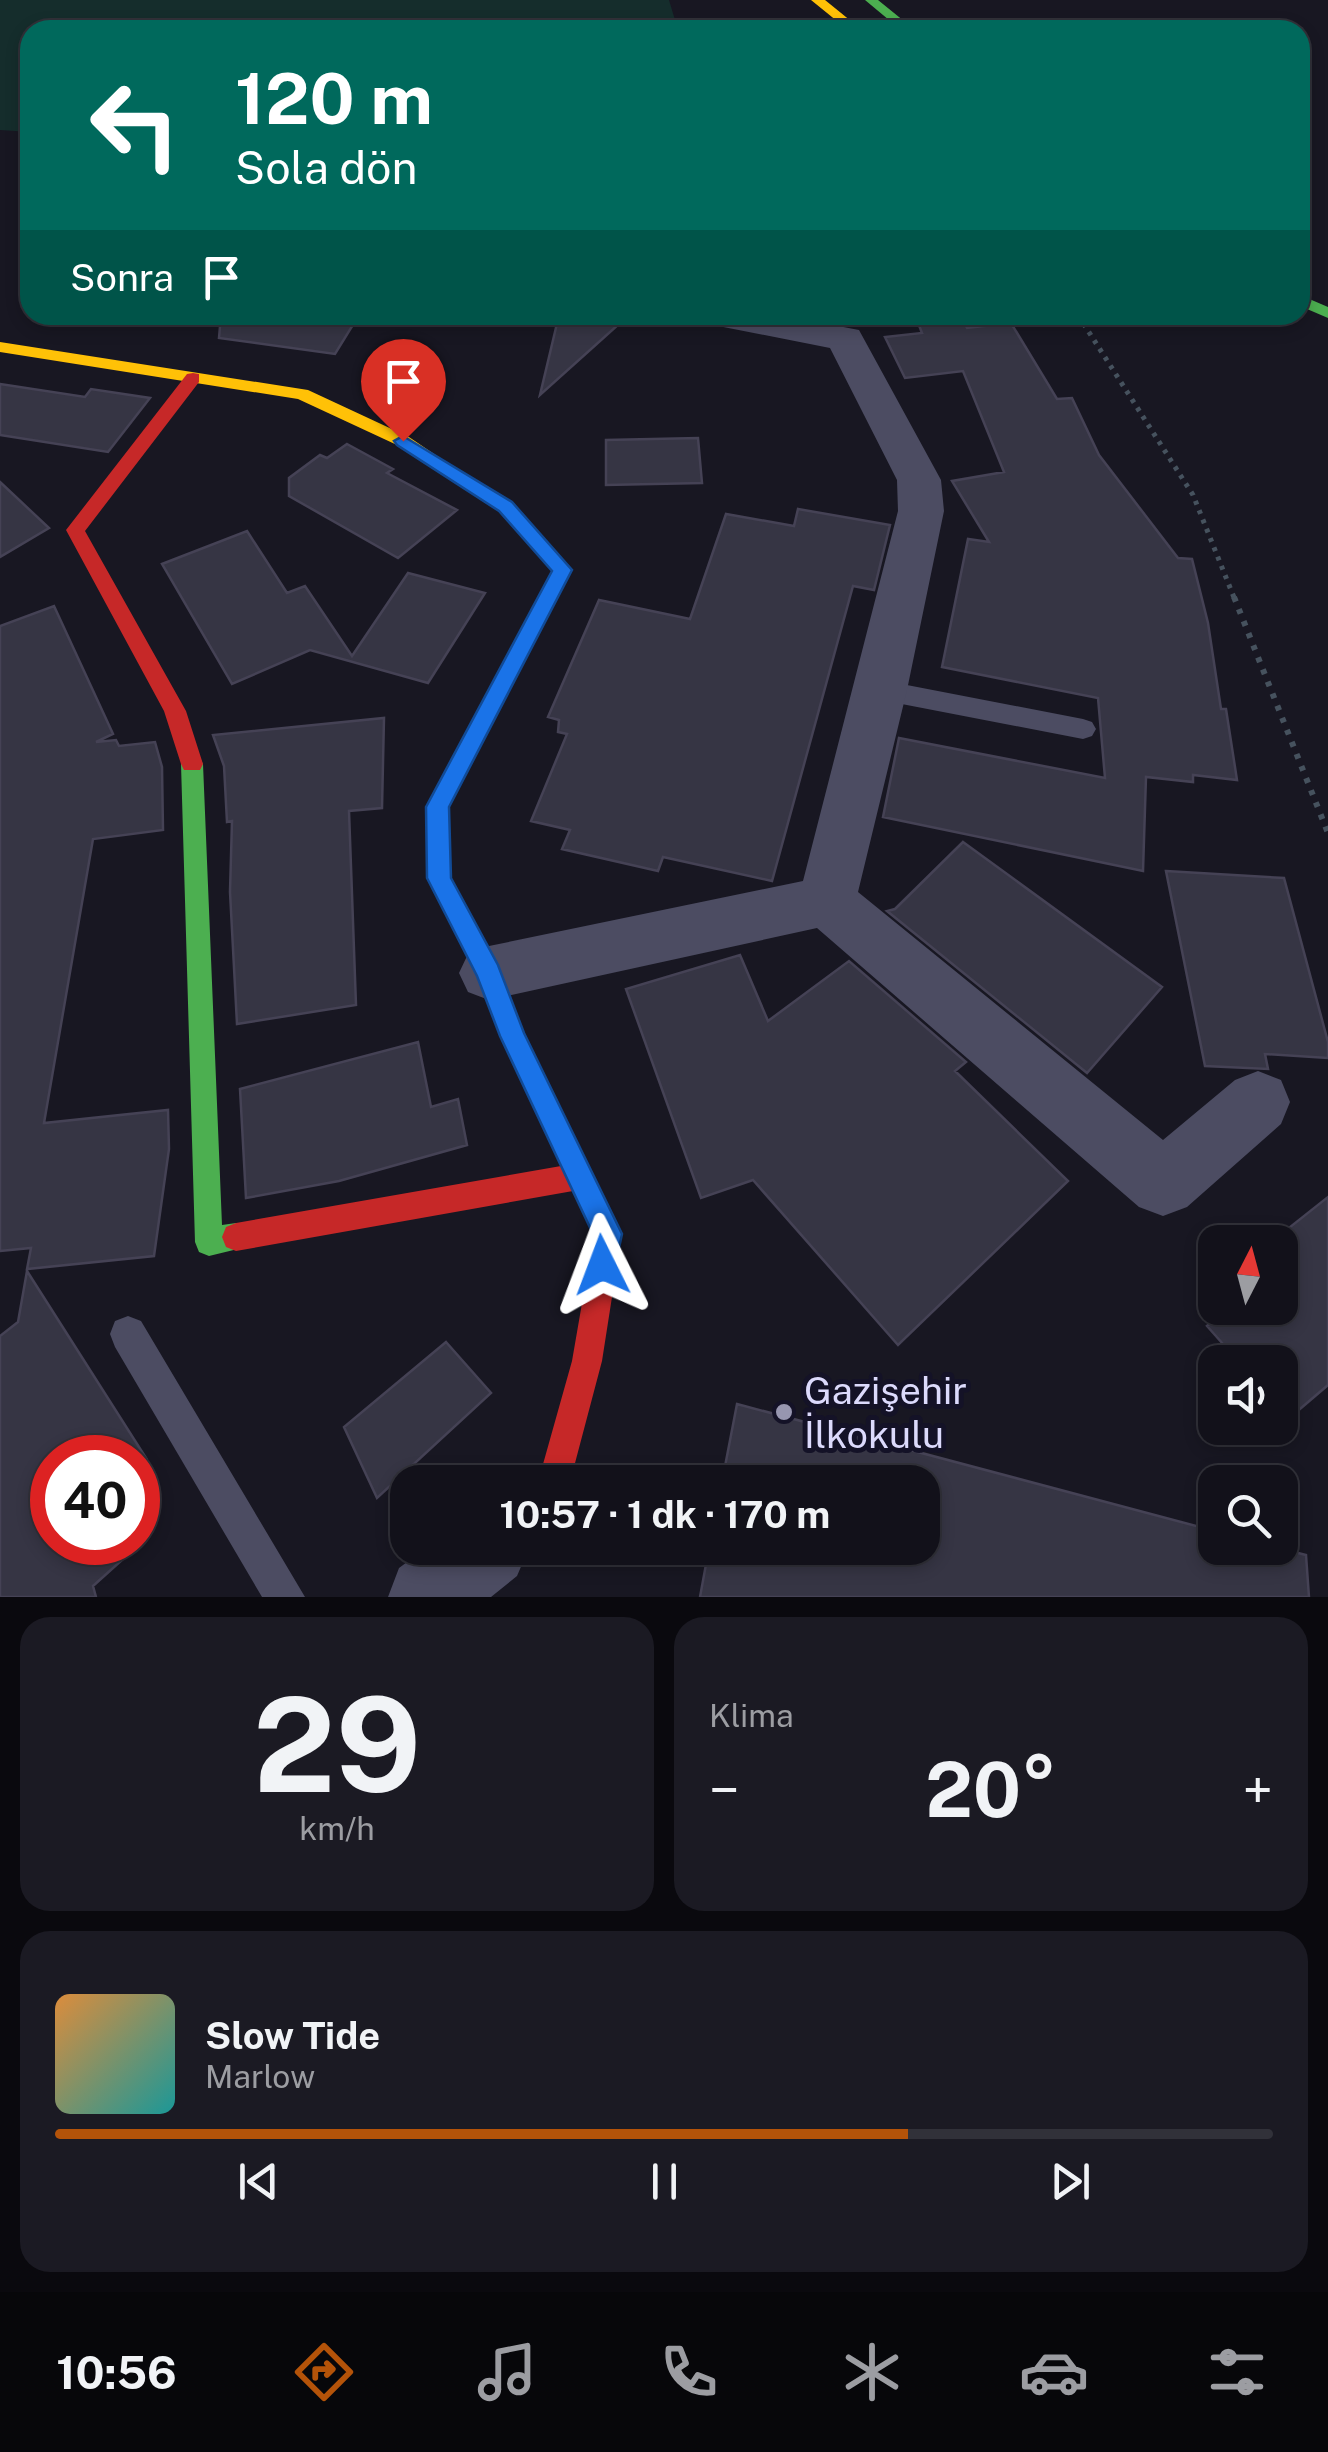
<!DOCTYPE html>
<html lang="tr">
<meta charset="utf-8">
<style>
:root{--surface:#12111a;--page:#1b1a23;--text:#f1f3f6;--muted:#9c9da2;--line:#313139;--accent:#b45309}
body{margin:0;font-family:"Public Sans",sans-serif;background:var(--page);color:var(--text);height:100vh;display:flex;flex-direction:column;font-size:38px;white-space:nowrap}
*{box-sizing:border-box;margin:0}
p{font-size:32px;color:var(--muted)}
.icon{flex:none;width:55px;height:55px;fill:none;stroke:currentColor;stroke-width:2;stroke-linecap:round;stroke-linejoin:round}
.map{position:relative;height:1597px;overflow:hidden}
.panel{display:flex;flex-direction:column;gap:20px;padding:20px;background:#0a090e;flex:1}
.panel>*{flex:none}
.top-card{position:absolute;left:20px;top:20px;width:1290px;height:305px;border-radius:30px;box-shadow:0 5px 15px #0003,0 0 0 2px var(--line);background:#00695c;color:#fff;overflow:hidden}
.needle{width:65px;rotate:6deg}
.controls{position:absolute;left:1198px;top:1225px;display:grid;gap:20px}
.controls a{display:grid;place-items:center;width:100px;height:100px;border-radius:20px;background:var(--surface);box-shadow:0 5px 15px #0003,0 0 0 2px var(--line);font-size:50px}
.speed{position:absolute;left:30px;top:1435px;display:flex;gap:20px;font-size:50px;font-weight:700;text-align:center}
.speed>*{display:grid;place-content:center;width:130px;height:130px;border-radius:50%;background:var(--surface);box-shadow:0 5px 15px #0003,0 0 0 2px var(--line);line-height:1}
.speed .limit{border:15px solid #d22;background:#fff;color:#111}
.pin{position:absolute;display:grid;place-items:center;width:85px;height:85px;color:#fff;margin:-102px -42px;border-radius:50% 50% 50% 0;rotate:-45deg;box-shadow:0 0 10px #0007}
.pin .icon{rotate:45deg}
.me{position:absolute;width:110px;margin:-55px;rotate:357deg;stroke-linejoin:round;filter:drop-shadow(0 0 8px #0008)}
.turn{display:flex;align-items:center;gap:35px;height:210px;padding:0 50px;font-size:45px}
.turn .icon{width:130px;height:130px;stroke-width:2.5}
.turn b{display:block;font-size:70px;line-height:85px}
.then{display:flex;align-items:center;height:95px;padding:0 50px;background:#0003;gap:20px;font-size:38px}
.big{font-size:75px;font-weight:700;line-height:1.1}
.panel .widget{flex:1;display:flex;flex-direction:column;justify-content:center;gap:15px;min-width:0;padding:0 35px;border-radius:30px;background:var(--page)}
.panel .dial{align-items:center;gap:0}
.dial b{font-size:130px;line-height:1}
.song{display:flex;align-items:center;gap:30px}
.cover{width:120px;height:120px;border-radius:15px;background:linear-gradient(135deg,hsl(30 70% 55%),hsl(180 70% 35%))}
.played{height:10px;border-radius:5px;background:linear-gradient(90deg,var(--accent) 70%,var(--line) 70%)}
.keys{display:flex;justify-content:space-around;direction:ltr}
.heat{display:flex;justify-content:space-between;align-items:center;font-size:55px;direction:ltr}
.panel .tiles{flex:1;display:grid;gap:20px;grid-template-columns:1fr 1fr}
.widget:last-child{grid-column:span 2}
.trip{position:absolute;left:390px;top:1465px;width:550px;height:100px;border-radius:30px;background:var(--surface);box-shadow:0 5px 15px #0003,0 0 0 2px var(--line);font-weight:700;line-height:100px;text-align:center}
.menu{display:flex;height:160px;justify-content:space-around;align-items:center;background:#07070a;color:var(--muted)}
.menu .icon{width:70px;height:70px}
.menu .active{color:var(--accent)}
.menu b{font-size:45px;color:var(--text)}
.map>svg:first-child{display:block}
.green{fill:#152d2c}
.building{fill:#363544;stroke:#454255;stroke-width:2.5}
.lines{fill:none;stroke-linecap:round;stroke-linejoin:round}
.path-far1{stroke:#46525e;stroke-width:5;stroke-dasharray:4 6;stroke-linecap:butt}
.path{stroke:#46525e;stroke-width:6;stroke-dasharray:5 8;stroke-linecap:butt}
.lane{fill:#4c4c62;fill-rule:evenodd}
.street{fill:#4c4c62;fill-rule:evenodd}
.fast{fill:#4caf50;fill-rule:evenodd}
.slow{fill:#ffc107;fill-rule:evenodd}
.jam{fill:#c62828;fill-rule:evenodd}
.route{fill:#1a73e8;stroke:#114b97;stroke-width:2.5}
.poi-dot{fill:#9796b0;stroke:#141227;stroke-width:4}
.labels{text-anchor:middle;dominant-baseline:central;stroke-width:10;stroke-linejoin:round;paint-order:stroke}
.near-poi-label{font-size:38px;fill:#dcdafc;stroke:#141227;text-anchor:start}
</style>
<div class="map">
<svg width="1328" height="1597" viewBox="0 0 1328 1597">
<rect width="100%" height="100%" fill="#181722"/>
<path class="green" d="M0,0h669l9,30h-648v102l-30,-2z"/>
<path class="building" d="M221,315h138l-24,39 -116,-16z
M559,315h70l-89,80z
M915,315h46l6,13 44,-5 46,76 15,-1 27,57 79,103 14,1 16,64 13,86h5l11,71 -44,-5v7l-47,-5 -3,94 -260,-54 16,-79 206,40 -7,-80 -156,-31 26,-128 21,3 -37,-61 52,-9 -41,-101 -58,7 -20,-41 37,-4z
M0,384l85,13 6,-8 59,9 -42,54 -108,-17z
M698,438l4,45 -96,2v-45z
M347,444l46,25 -6,4 70,37 -59,48 -109,-62v-18l31,-23 7,3z
M0,482l49,46 -49,29z
M798,509l92,16 -16,65 -21,-4 -81,295 -109,-24 -5,14 -96,-22 8,-19 -39,-9 36,-87 -9,-2 1,-12 -11,-3 51,-117 91,19 36,-105 68,12z
M247,531l40,62 18,-7 47,70 56,-83 77,20 -57,90 -118,-33 -78,34 -70,-120z
M54,606l59,128 -17,8 20,-2 3,6 36,-4 7,25 1,63 -70,9 -49,284 124,-13 1,39 -15,107 -127,13 4,-21 -31,3v-625z
M384,718l-2,90 -33,3 7,194 -119,19 -7,-132 2,-71 -5,1 -3,-56 -11,-31z
M963,842l199,145 -75,86 -200,-162 8,-2z
M1166,871l118,7 44,164v16l-63,-4 3,15 -63,-3z
M740,955l28,66 81,-60 117,101 -11,9 113,110 -170,164 -145,-165 -52,18 -75,-209z
M418,1042l13,65 27,-8 9,46 -128,36 -93,17 -6,-109z
M1328,1197v188l-48,41v-64h-41l-32,-36 22,-18h51v-73z
M27,1271l119,187h-94v84h90l-49,44 3,11h-96v-261l18,-14z
M446,1342l45,51 -114,105 -33,-71z
M737,1404l478,127v17h64l27,7 3,42h-609l9,-49h213v-66h-200z"/>
<g class="lines">
<path class="path-far1" d="M1078,315l115,180 42,105"/>
<path class="path" d="M1234,597l94,236"/>
<path class="lane" d="M881,680l202,39 9,3 4,7 -4,7 -9,3 -202,-39 -9,-3 -4,-7 4,-7z
M128,1316l13,5 164,276h-43l-147,-250 -5,-13 5,-13z"/>
<path class="street" d="M697,315h84l78,15 82,150 3,31 -37,179 -49,202 305,248 72,-60 23,-9 23,9 9,22 -9,22 -94,83 -24,9 -24,-9 -322,-279 -328,72 -21,-8 -9,-19 9,-19 21,-8 314,-65 95,-370 -1,-31 -67,-132 -127,-25z
M426,1548h103l-12,28 -26,21h-103l11,-29z"/>
<path class="fast" d="M865,0h13l37,30h-14z
M1300,295l28,12v11l-28,-12z
M459,471l53,31 60,68 -124,237 3,70 34,65 -3,8 -9,3 -9,-3 -37,-72 -1,-71 126,-236 -54,-61 -45,-29v-8z
M192,755l8,3 3,6 19,461 14,-2 10,4 4,10 -4,10 -37,9 -10,-4 -4,-10 -14,-478 3,-6z"/>
<path class="slow" d="M811,0h14l37,30h-14z
M0,342l308,48 101,47 59,40 -3,4h-12l-56,-36 -99,-46 -298,-47z"/>
<path class="jam" d="M193,373l6,1v8l-114,149 101,180 17,53 -3,6h-16l-3,-6 -17,-53 -98,-181 121,-156z
M473,931l9,3 41,96 99,203 -20,128 -32,121h-32l34,-121 22,-127 -21,-43 -337,60 -10,-4 -4,-10 4,-10 10,-4 325,-57 -100,-224 3,-8z"/>
</g>
<path class="route" d="M403,436l109,66 60,68 -123,237 2,71 47,87 26,68 98,201 -9,42 -11,4 -10,-4 -4,-11 5,-31 -93,-198 -23,-60 -50,-98 -1,-71 126,-236 -53,-60 -102,-66 -3,-4z"/>
<circle class="poi-dot" cx="784" cy="1412" r="10"/>
<g class="labels">
<g class="near-poi-label">
<text x="804" y="1390">Gazişehir<tspan x="804" dy="44">İlkokulu</tspan></text>
</g>
</g>
</svg>
<div class="controls">
<a><svg class="needle" viewBox="-14 -14 28 28"><path d="M0-13l5 13h-10z" fill="#e53935"/><path d="M0 13l5-13h-10z" fill="#9c9da2"/></svg></a>
<a><svg class="icon" aria-label="sound" viewBox="0 0 24 24"><path d="M4 9h4l5-4v14l-5-4H4zM17 9q2 3 0 6"/></svg></a>
<a><svg class="icon" aria-label="search" viewBox="0 0 24 24"><circle cx="10" cy="10" r="6"/><path d="M15 15l6 6"/></svg></a>
</div>
<div class="speed"><div class="limit">40</div></div>
<div class="pin" style="left:403px;top:441px;background:#d93025"><svg class="icon" aria-label="arrive" viewBox="0 0 24 24"><path d="M6 21V4h12l-3 4 3 4H6"/></svg></div>
<svg class="me" style="left:602px;top:1265px" viewBox="-20 -20 40 40"><path d="M0-17L14 15 0 8-14 15z" fill="#1a73e8" stroke="#fff" stroke-width="4"/></svg>
<div class="trip">10:57 · 1 dk · 170 m</div>
<div class="top-card">
<div class="turn"><svg class="icon" aria-label="left" viewBox="0 0 24 24"><path d="M17 20v-9H6M10 6l-5 5 5 5"/></svg><div><b>120 m</b>Sola dön</div></div>
<div class="then">Sonra<svg class="icon" aria-label="arrive" viewBox="0 0 24 24"><path d="M6 21V4h12l-3 4 3 4H6"/></svg></div>
</div>
</div>
<section class="panel">
<div class="tiles">
<div class="widget dial"><b>29</b><p>km/h</p></div>
<div class="widget"><p>Klima</p>
<div class="heat"><a>−</a><b class="big">20°</b><a>+</a></div>
</div>
<div class="widget">
<div class="song"><i class="cover"></i><div><b>Slow Tide</b><p>Marlow</p></div></div>
<div class="played"></div>
<div class="keys"><svg class="icon" aria-label="previous" viewBox="0 0 24 24"><path d="M18 5L8 12l10 7zM5 5v14"/></svg><svg class="icon" aria-label="pause" viewBox="0 0 24 24"><path d="M8 5v14M16 5v14"/></svg><svg class="icon" aria-label="next" viewBox="0 0 24 24"><path d="M6 5l10 7-10 7zM19 5v14"/></svg></div>
</div>
</div>
</section>
<nav class="menu">
<b>10:56</b>
<svg class="icon active" aria-label="directions" viewBox="0 0 24 24"><path d="M12 3l9 9-9 9-9-9zM9 14v-3h6M13 9l2 2-2 2"/></svg>
<svg class="icon" aria-label="music" viewBox="0 0 24 24"><path d="M9 18V5l10-2v13"/><circle cx="6" cy="18" r="3"/><circle cx="16" cy="16" r="3"/></svg>
<svg class="icon" aria-label="phone" viewBox="0 0 24 24"><path d="M5 4h4l2 5-3 2q2 4 5 5l2-3 5 2v4C11 20 4 13 5 4z"/></svg>
<svg class="icon" aria-label="climate" viewBox="0 0 24 24"><path d="M12 3v18M4 7l16 10M4 17L20 7"/></svg>
<svg class="icon" aria-label="car" viewBox="0 0 24 24"><path d="M5 17H2v-5l4-1 3-4h7l3 4 3 1v5h-3M9 17h6M6 11h13"/><circle cx="7" cy="17" r="2"/><circle cx="17" cy="17" r="2"/></svg>
<svg class="icon" aria-label="filters" viewBox="0 0 24 24"><path d="M4 7h16M4 17h16"/><circle cx="9" cy="7" r="2"/><circle cx="15" cy="17" r="2"/></svg>
</nav>
